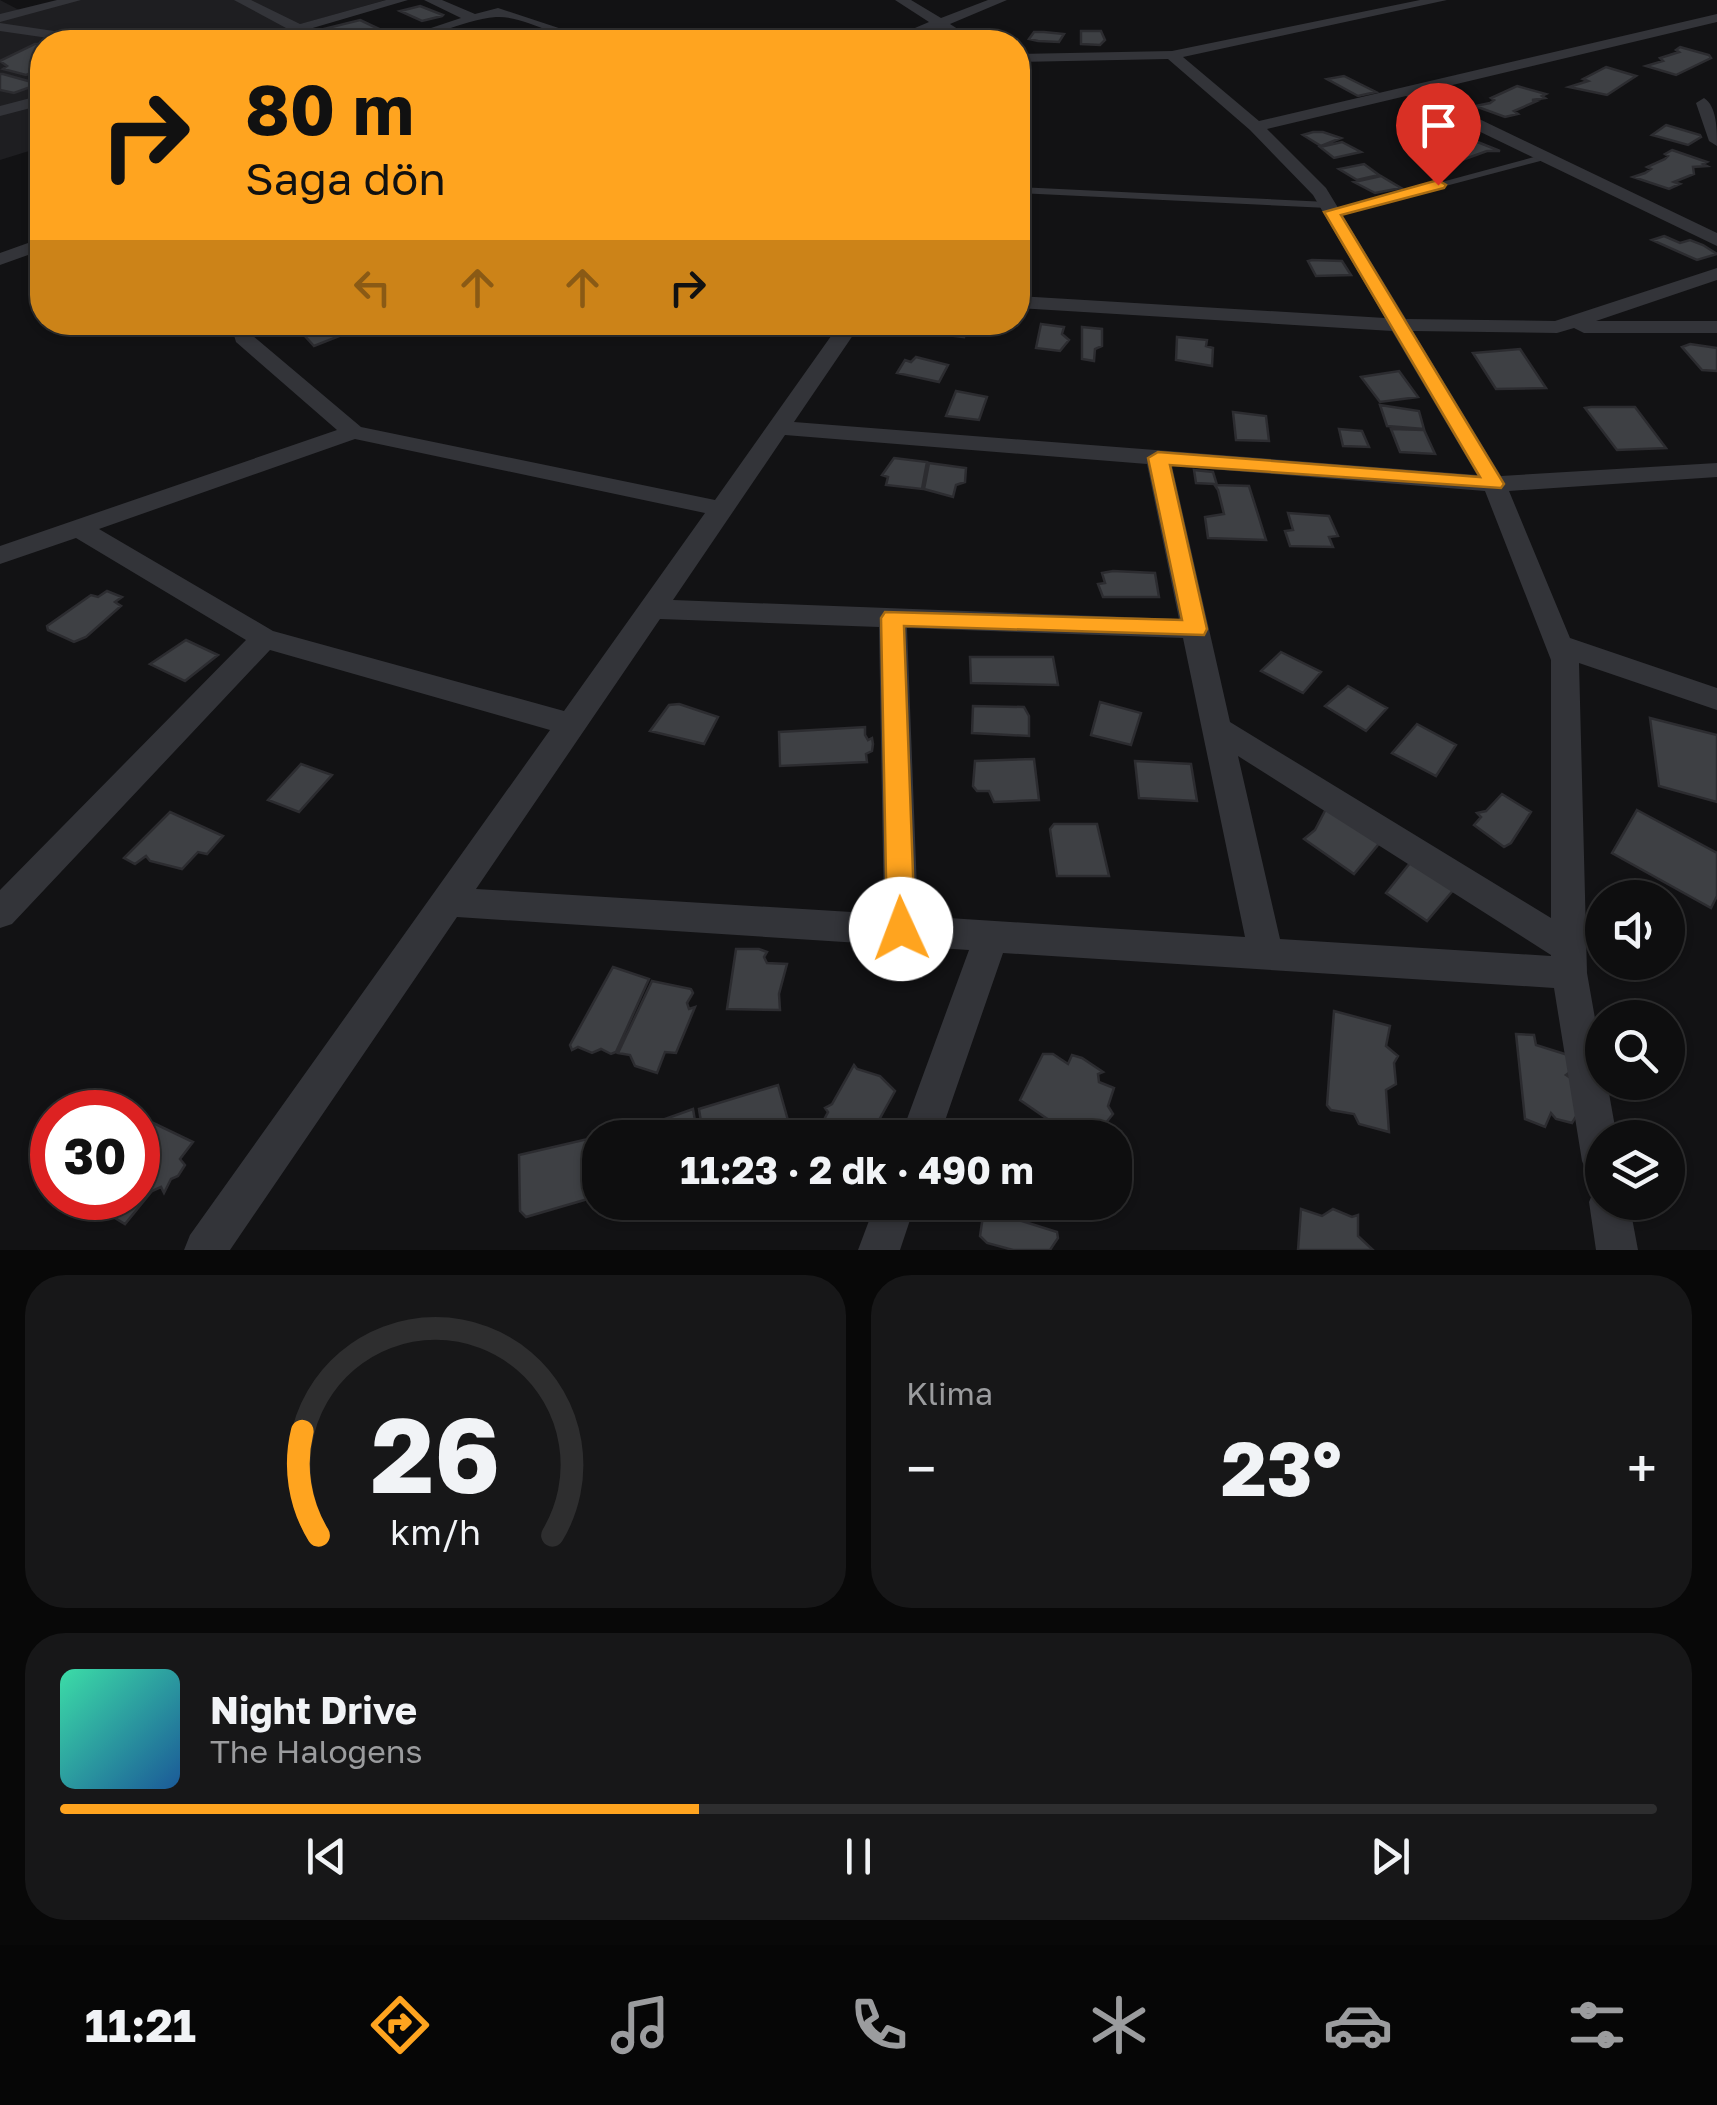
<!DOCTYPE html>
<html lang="tr">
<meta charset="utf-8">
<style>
:root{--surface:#0e0e0f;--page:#171718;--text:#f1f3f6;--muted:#9b9c9e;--line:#2e2e2f;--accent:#ffa41f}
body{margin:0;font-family:"Golos Text",sans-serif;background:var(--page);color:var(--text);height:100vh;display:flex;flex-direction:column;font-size:38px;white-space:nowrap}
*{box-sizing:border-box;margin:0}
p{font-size:32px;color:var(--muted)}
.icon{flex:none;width:55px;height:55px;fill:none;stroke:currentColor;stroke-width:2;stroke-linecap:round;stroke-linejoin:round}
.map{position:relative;height:1250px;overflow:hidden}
.panel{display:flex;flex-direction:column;gap:25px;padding:25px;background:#080808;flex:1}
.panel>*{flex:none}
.banner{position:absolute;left:30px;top:30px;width:1000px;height:305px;border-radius:40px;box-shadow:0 2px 8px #0004,0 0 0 2px var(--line);background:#ffa41f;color:#111;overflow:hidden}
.buttons{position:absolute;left:1585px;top:880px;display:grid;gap:20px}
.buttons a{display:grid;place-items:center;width:100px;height:100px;border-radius:50%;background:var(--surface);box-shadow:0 2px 8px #0004,0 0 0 2px var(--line);font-size:50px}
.speed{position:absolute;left:30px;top:1090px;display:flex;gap:20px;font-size:50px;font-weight:700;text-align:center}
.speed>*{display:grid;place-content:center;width:130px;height:130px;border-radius:50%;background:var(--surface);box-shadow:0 2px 8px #0004,0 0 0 2px var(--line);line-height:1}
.speed .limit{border:15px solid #d22;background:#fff;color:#111}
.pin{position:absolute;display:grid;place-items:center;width:85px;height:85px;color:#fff;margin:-102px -42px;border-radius:50% 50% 50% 0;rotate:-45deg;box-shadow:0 0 10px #0007}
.pin .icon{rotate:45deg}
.me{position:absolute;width:110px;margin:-55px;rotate:358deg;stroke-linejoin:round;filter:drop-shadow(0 0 8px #0008)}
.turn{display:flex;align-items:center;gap:35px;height:210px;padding:0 50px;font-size:45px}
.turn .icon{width:130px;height:130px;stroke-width:2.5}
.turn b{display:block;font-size:70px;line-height:85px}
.lanes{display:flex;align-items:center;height:95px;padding:0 50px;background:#0003;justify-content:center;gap:50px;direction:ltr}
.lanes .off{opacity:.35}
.big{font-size:75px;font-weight:700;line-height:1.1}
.panel .widget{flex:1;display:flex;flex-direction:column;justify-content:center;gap:15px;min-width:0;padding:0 35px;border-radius:40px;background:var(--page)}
.panel .dial{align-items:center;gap:0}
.dial svg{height:260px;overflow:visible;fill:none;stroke:var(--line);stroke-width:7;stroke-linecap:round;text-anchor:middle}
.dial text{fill:var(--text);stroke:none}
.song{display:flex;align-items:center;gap:30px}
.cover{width:120px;height:120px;border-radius:15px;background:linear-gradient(135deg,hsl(160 70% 55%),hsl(210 70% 35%))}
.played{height:10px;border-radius:5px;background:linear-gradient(90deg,var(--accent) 40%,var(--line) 40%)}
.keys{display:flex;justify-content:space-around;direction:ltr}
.heat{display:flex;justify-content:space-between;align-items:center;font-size:55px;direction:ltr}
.panel .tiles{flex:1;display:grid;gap:25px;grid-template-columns:1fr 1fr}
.widget:last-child{grid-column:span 2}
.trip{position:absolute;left:582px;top:1120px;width:550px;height:100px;border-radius:40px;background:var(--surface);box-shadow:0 2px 8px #0004,0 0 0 2px var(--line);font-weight:700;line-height:100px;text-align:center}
.tabs{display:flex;height:160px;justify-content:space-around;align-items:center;background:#060606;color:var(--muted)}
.tabs .icon{width:70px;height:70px}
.tabs .selected{color:var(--accent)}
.tabs b{font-size:45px;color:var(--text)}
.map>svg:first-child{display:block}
.built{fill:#1e1e21}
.building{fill:#3e4044;stroke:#2c2c30;stroke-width:2.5}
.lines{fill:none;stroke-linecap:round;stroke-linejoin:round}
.lane{fill:#333439;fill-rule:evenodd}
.street{fill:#333439;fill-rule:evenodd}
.route{fill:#ffa41f;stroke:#a66b14;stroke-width:2.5}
</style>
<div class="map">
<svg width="1717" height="1250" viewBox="0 0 1717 1250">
<rect width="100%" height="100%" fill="#121214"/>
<path class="built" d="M0,0l19,10 48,-10h319l-149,42h-195v105l-42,13z"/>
<path class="building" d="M420,6l23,9 -1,1 -20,5 -22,-10z
M360,20l36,17 -19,5h-26l-19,-11 -30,8 -7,-3z
M1081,31h20l4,9 -5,5 -19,-1z
M1034,32h10l20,2 -5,8 -21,-1 -9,-2z
M35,44h7v25l-16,6 -23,-6 4,-3 -7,-5z
M1680,47l29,8 2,3 -35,17 -30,-9 17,-5 -3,-3 19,-6 -3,-2z
M1606,67l30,9 -29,19 -38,-8 19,-6 -5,-2z
M0,74h3l36,10 -25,9 -14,-3z
M1344,76l32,16 -18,4 -31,-17z
M1517,86l29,8 -4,2 3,2 -13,2 5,1 -23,10 4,3 -13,3 -30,-11 15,-3 4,-3 -3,-2z
M1666,125l34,10 1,2 -13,8 -36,-10z
M1313,132h10l18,6 -20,8 -18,-11z
M1470,139l30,12h-13l-39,14 -23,-15z
M1342,142l19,10 -27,6 -14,-11z
M1672,150l35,12 -4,2 4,2 -14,1 1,7 -20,8 6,2 -11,5 -36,-12 12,-4 6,-4 -4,-2 18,-8 3,-3 -3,-2z
M1364,164l15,11 -22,5 -18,-11z
M1381,176l20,12 -26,5 -21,-11z
M1664,236l16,7 10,-3 13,5 14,9 -20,6 -45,-20z
M1312,260l30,1 9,14 -35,1 -8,-15z
M331,322h39v2l-56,22 -11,-12z
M932,322h35l-3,15 -34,-4z
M1041,324l23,3 -2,7 7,6 -9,11 -24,-3z
M1082,327l20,2v17l-7,3 -1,12 -12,-2z
M1177,337l30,3 -1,6 7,2 -1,18 -36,-6z
M1690,344l27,4v23l-15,-1 -20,-23z
M1520,349l26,39 -50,1 -23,-36z
M916,357l32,8 -9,17 -42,-9 8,-13 6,2z
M1399,371l19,26 -38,5 -19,-25z
M956,391l31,6 -8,23 -33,-4z
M1380,405l39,6 5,18 -37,-3z
M1591,407h44l31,41 -49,2 -32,-42z
M1233,412l33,4 3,25 -33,-1z
M1339,429l23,2 7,16 -26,-1z
M1391,429l33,1 11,24 -35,-2z
M894,458l33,4 -5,27 -36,-4 2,-8 -6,-2z
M929,463l37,5 -1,14 -9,3 -3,12 -29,-8z
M1194,470l19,2 4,13 32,1 17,54 -58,-2 -3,-21 19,-3 -6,-24 -4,-6 -18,-1z
M1288,513l41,3 9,20 -9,1 4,10 -43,-1 -5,-15 8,-1z
M1113,571l42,2 4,24h-56l-5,-13 7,-1 -3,-10z
M107,591l15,6 -7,5 6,4 -35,31 -12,5 -26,-12 -1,-4 44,-31 7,2z
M186,640l32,15 -33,26 -35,-17z
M1281,652l40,20 -18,21 -42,-22z
M970,657h83l5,28 -87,-2z
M1348,686l39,22 -21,23 -41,-25z
M1100,702l41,11 -10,32 -40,-10z
M679,704l39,13 -14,27 -54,-13 19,-26z
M973,706l51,1 5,9v20l-57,-3z
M1650,718l67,17v67l-58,-16z
M1417,724l39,21 -20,31 -44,-23z
M865,727v8l3,5 4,-2 1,6 -1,7 -6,3 1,8 -87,4 -1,-34z
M1034,759l5,41 -45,2 -5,-11h-12l-4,-5 2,-25z
M1135,761l56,3 6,37 -58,-3z
M301,764l31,11 -33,37 -31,-12z
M1502,794l29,18 -20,31 -7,4 -30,-22 7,-8 -4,-4 9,-2z
M1327,807l55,33 -28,34 -50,-35 11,-9z
M1637,810l80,43v43l-6,12 -99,-55z
M170,812l53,24 -16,18 -9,-2 -16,17 -32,-8 -4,-5 -11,8 -11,-6z
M1054,824h43l12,52h-52l-7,-47z
M1410,863l46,24 -29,34 -41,-28z
M736,949h23l8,3 -3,5 3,6 20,1 -8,30 1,16 -53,-1z
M613,967l36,12 -33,73 -5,2 -10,-5 -9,4 -14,-6 -6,3 -2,-5z
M652,981l39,8 2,4 -6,10 2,6 6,-2 -19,46 -11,-1 -8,21 -22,-7 -5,-11 -12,-2z
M1334,1011l56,15 -4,20 12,10 -4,7 2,21 -10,6 3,42 -30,-8 -5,-10 -23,-4 -4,-5z
M1516,1034l18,1 2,10 32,10 2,17 -4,3 9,6 2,34 -5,8 -16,-4 -5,-6 -6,14 -20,-8z
M1043,1054h10l15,10 4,-9 10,3 21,14 -5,2 1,8 15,6 -6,18 5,8 -12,15 -2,9h-24l-55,-38z
M854,1065l3,4 23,7 15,15 -26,47h-47l-6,-3 12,-23 -3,-4 7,-4z
M778,1085l15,53h-68l-2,-9 -20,6 -4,-26z
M693,1109l5,29h-89l12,-8 19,-2z
M145,1119l48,23 -13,17 5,6 -7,11 -7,3 -7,14 -3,-6 -9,4 -27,33 -43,-26h56v-71z
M592,1138l6,58 -72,21 -6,-6 -1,-56z
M984,1209l73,23 1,6 -8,12h-37l-26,-7 -7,-7z
M1301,1209l21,7 11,-7 19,8 6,-2v21l15,14h-75z"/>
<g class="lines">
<path class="lane" d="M1545,154l4,3 -1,2 -216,57 -5,-3z
M1018,187l310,15 4,3 -4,3 -310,-15z"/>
<path class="street" d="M57,0h24l-81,22v-8z
M234,0h17l49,24 86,-24h22l-143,42h-21l42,-14z
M424,0h18l33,14 23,-6 103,34c-36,2 -76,-27 -105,-25 -37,3 -69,25 -107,25l72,-24z
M895,0h16l30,18 47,-18h19l-57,24 28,18h-16l-24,-14 -37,14h-19l47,-20z
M1420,0h27l-264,57 76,64 458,-107v8l-294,70 294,141v13l-311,-150 -139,33 59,59 80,131 149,2 162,-53v12l-121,41h121v12h-133l-10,-5 -17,5 -144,-2 88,145 216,-13v14l-208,14 61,147 147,50v22l-138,-47 8,310 15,85v24h5l10,56h-15v43l-14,-6 -6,-14 -28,-173 -551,-35 -64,185h-39l69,-188 -512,-33 -227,333h-46l6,-15 360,-505 -280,-80 -258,274 -12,4v-38l246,-250 -170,-102 -76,26v-18l337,-116 -101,-88 -6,-20h20l3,14 108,91 354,73 126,-178h21l-68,100 683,53 -85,-144 -374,-23v-12l367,22 -72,-123 -63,-65 -82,-71 -150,3v-8l154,-3zM785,435l362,29 32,155 -506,-19zM355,439l350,74 -141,198 -291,-80 -174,-102zM1172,466l313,25 66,169v258l-321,-196zM660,619l219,8 5,287 -408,-25zM907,628l276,10 62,299 -327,-21zM1238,756l313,199v1l-271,-17z
M0,23l101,15 7,4h-32l-76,-11z
M42,95v10l-42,11v-10z
M1704,98c13,8 13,32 13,48l-8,-5 -13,-38z
M42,238v12l-42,15v-12z
M1602,1184v18h27l9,48h-42l-7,-48 6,-14z
M876,1202h40l-16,48h-42z"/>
</g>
<path class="route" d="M1438,180l8,5 -2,3 -103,27 163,269 -3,4 -331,-23 37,164 -3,6 -300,-9 11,303 -4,9 -10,3 -10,-3 -4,-9 -6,-311 4,-6 297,8 -34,-162 10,-6 322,25 -156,-265z"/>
</svg>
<div class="buttons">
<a><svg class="icon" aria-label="sound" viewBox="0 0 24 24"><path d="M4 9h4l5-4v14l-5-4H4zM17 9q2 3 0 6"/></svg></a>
<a><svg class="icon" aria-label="search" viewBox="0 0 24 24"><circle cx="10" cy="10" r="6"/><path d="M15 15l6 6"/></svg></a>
<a><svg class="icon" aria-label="layers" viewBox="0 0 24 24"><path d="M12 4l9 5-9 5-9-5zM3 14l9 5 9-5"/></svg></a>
</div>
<div class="speed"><div class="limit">30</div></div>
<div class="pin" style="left:1438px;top:185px;background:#d93025"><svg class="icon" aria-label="arrive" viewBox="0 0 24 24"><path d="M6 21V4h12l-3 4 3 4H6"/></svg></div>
<svg class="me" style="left:901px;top:929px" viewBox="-20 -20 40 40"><circle r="19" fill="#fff"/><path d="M0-13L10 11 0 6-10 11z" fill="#ffa41f"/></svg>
<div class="trip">11:23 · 2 dk · 490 m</div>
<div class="banner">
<div class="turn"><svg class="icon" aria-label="right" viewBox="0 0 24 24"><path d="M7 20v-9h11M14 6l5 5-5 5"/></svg><div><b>80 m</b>Sağa dön</div></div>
<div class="lanes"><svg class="icon off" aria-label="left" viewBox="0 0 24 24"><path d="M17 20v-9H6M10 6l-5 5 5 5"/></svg><svg class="icon off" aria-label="ahead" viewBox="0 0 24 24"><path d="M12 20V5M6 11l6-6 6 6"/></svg><svg class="icon off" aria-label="ahead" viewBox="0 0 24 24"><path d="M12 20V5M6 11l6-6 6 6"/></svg><svg class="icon" aria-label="right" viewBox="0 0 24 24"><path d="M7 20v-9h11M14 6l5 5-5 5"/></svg></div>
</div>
</div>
<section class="panel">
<div class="tiles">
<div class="widget dial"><svg viewBox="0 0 100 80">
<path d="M14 69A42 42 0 1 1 86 69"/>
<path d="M14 69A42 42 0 0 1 9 37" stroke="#ffa41f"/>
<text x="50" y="56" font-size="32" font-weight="700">26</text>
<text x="50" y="72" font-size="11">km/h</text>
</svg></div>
<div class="widget"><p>Klima</p>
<div class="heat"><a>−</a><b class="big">23°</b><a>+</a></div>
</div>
<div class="widget">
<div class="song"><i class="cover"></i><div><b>Night Drive</b><p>The Halogens</p></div></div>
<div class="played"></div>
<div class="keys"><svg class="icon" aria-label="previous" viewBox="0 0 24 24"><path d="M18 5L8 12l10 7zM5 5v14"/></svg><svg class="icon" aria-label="pause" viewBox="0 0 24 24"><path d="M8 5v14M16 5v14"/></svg><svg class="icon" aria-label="next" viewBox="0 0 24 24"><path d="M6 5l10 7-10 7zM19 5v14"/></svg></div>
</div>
</div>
</section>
<nav class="tabs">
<b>11:21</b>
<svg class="icon selected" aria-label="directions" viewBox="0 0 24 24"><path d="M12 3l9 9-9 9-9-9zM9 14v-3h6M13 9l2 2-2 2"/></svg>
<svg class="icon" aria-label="music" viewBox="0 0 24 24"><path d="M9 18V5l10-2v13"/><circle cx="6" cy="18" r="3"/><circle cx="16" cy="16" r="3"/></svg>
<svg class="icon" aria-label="phone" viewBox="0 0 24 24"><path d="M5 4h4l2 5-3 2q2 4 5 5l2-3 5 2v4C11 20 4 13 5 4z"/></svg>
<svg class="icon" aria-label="climate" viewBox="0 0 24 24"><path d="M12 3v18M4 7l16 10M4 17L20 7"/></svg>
<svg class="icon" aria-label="car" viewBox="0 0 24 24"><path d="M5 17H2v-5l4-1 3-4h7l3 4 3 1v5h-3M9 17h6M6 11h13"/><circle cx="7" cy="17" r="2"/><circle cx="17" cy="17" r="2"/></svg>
<svg class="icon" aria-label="filters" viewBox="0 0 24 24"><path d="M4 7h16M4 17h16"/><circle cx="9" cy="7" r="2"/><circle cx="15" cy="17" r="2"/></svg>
</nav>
